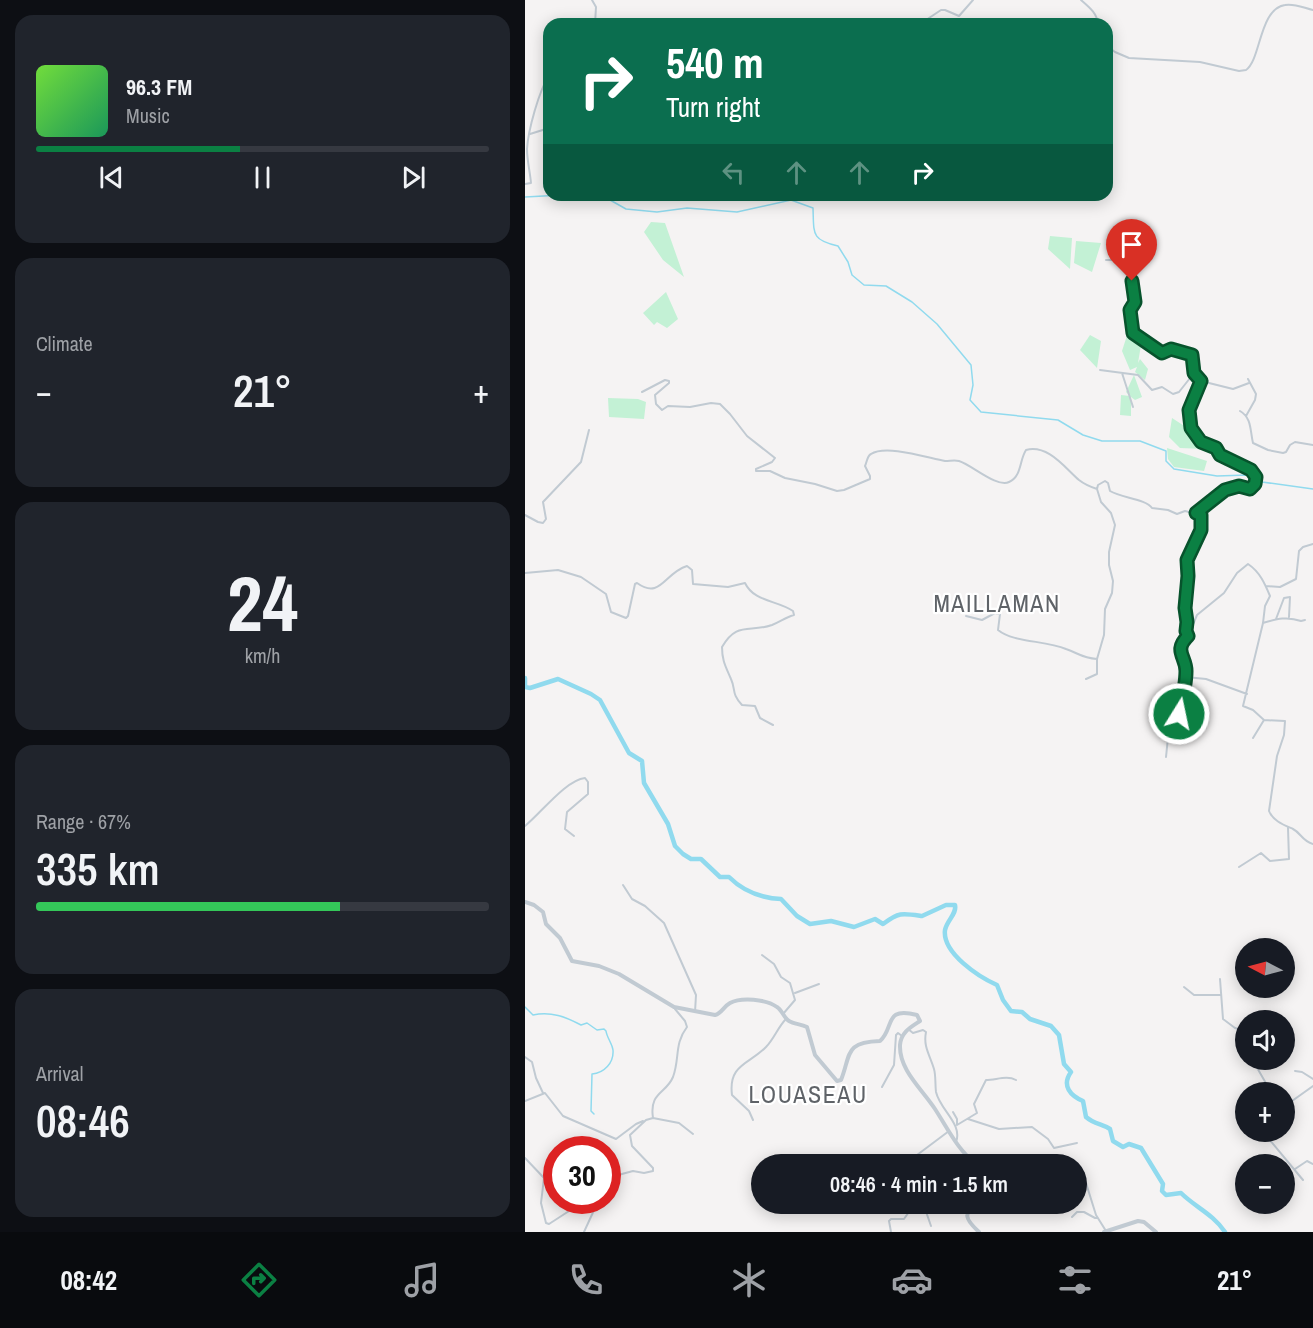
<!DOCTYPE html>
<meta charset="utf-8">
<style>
:root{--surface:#171b24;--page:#20242c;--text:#f1f3f6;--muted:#9ea1a6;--line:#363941;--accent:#0b8043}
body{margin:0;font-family:"Archivo Narrow",sans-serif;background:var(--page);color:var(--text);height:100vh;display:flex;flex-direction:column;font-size:22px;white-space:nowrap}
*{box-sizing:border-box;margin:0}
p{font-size:20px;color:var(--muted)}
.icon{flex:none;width:33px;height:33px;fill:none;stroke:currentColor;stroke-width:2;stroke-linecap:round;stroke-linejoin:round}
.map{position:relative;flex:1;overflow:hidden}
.panel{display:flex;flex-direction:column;gap:15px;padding:15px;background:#0d0f14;width:525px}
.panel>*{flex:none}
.top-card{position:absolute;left:18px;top:18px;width:570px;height:183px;border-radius:18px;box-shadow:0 3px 15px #0003;background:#0b6e4f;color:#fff;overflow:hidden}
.needle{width:39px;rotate:276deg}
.buttons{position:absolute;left:710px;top:938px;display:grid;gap:12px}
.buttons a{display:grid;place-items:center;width:60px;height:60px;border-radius:50%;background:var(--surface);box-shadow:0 3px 15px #0003;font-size:30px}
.speed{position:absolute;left:18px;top:1136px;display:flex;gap:12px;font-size:30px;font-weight:700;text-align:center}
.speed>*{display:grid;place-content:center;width:78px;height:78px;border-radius:50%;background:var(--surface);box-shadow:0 3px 15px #0003;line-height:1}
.speed .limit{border:9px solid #d22;background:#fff;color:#111}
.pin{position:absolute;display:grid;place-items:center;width:51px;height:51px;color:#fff;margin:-62px -26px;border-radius:50% 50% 50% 0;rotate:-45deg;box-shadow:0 0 6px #0007}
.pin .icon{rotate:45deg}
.me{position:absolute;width:66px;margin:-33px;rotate:10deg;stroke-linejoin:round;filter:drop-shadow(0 0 4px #0008)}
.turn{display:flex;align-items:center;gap:21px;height:126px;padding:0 24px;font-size:27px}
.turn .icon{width:78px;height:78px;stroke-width:2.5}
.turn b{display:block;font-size:42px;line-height:51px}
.lanes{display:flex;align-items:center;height:57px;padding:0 24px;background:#0003;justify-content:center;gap:30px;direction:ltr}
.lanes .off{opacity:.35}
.big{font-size:45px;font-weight:600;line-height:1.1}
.panel .widget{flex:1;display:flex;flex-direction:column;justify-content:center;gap:9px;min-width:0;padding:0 21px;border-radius:18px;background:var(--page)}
.panel .dial{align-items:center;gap:0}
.dial b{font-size:78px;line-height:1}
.song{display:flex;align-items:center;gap:18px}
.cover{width:72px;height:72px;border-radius:9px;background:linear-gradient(135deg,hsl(100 70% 55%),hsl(150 70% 35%))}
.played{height:6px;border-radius:3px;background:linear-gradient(90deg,var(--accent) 45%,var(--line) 45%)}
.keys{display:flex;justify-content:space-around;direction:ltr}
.heat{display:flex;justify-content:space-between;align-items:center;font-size:33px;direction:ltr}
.charge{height:9px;border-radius:4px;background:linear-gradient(90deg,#34c759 67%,var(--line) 0)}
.trip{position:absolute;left:226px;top:1154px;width:336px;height:60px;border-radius:30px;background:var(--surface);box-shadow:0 3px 15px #0003;font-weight:600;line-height:60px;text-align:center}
.menu{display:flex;height:96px;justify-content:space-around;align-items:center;background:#090b0e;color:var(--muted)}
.menu .icon{width:42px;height:42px}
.menu .active{color:var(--accent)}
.menu b{font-size:27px;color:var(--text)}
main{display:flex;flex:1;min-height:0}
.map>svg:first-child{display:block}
.green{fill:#c3f1d5}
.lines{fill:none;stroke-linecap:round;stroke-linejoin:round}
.stream{stroke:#90daee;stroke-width:1.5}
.river{stroke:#90daee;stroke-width:4.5}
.minor{stroke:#c1cad2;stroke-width:2}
.tertiary{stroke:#c1cad2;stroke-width:4}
.route-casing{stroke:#07532c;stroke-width:15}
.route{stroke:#0b8043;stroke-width:10}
.labels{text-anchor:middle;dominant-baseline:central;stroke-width:4.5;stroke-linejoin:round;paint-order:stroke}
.quarter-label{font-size:24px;letter-spacing:1.5px;fill:#5f6368;stroke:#fff}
</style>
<main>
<section class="panel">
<div class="widget">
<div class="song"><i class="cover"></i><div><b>96.3 FM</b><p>Music</p></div></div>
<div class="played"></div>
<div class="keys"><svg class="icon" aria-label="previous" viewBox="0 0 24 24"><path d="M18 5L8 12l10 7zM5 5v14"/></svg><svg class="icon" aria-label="pause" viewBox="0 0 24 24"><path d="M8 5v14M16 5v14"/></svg><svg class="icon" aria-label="next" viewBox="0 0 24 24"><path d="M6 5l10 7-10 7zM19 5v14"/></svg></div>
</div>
<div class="widget"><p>Climate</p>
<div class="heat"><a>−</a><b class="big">21°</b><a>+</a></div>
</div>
<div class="widget dial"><b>24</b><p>km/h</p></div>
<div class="widget"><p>Range · 67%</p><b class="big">335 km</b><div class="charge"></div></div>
<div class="widget"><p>Arrival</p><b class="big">08:46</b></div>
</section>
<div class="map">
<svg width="788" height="1232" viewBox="0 0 788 1232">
<rect width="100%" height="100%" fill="#f5f3f3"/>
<path class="green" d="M126,222l14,1 19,54 -21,-17 -19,-28z
M525,236l22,2 -2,31 -22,-20z
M551,241l25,2 -9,29 -18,-9z
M141,292l12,27 -11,9 -10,-6 -3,3 -11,-12z
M606,323l12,10 -5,30 2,-4 8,10 -3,11 -10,-8 2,-5 -7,3 -8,-19z
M565,335l11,6 -4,27 -17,-18z
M609,375l8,22 -7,3 -4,-3v19l-11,-1 1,-20 9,1 -4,-4z
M83,398l30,1 8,3 -2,17 -35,-2z
M647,418l17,11 15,20 -24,-1 -11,-11z
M642,448l40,13 -3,10 -30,-4 -6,-8z"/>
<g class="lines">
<path class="stream" d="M57,195l21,1 23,13 31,3 30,-4 50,4 54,-12 22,8c1,26 -2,32 25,38l10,16 4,13 12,10 22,1 26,16 25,22 34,41 2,20 -3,15 11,12 77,8 25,15 19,6h38l26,10v10l8,8 43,7 30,-1 15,7 51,7
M0,197l37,-2
M0,1007l8,8c18,-4 33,2 48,10l6,-2 10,7 7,-1 2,2c1,7 6,12 7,19 1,13 -9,23 -21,24l-1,37 3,3"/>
<path class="river" d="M0,678v9l5,1 28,-9 33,15 9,6 29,53 13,8 2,22 24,41 7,22 8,8 8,5h10l19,18h9c14,14 32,21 52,22l16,17 13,8 21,-3 23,6 21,-8 8,5c16,-12 19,-11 39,-8l24,-11h9c2,9 -8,15 -10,25 -3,23 34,47 52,55l6,15 8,11 11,1 8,7 21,7 8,9 5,29 7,8c-10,14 0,24 12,29l3,16c8,7 16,7 24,12l3,12 10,6 6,-3 12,4 22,36 -1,7 4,4 15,-2c14,14 32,21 44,39"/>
<path class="minor" d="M67,0l4,7 -1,17
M556,0c8,7 16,13 17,24
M395,24l21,-14h4l14,6 14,-16
M582,46l8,6 14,6 71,4 39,9 7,-1c15,-10 13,-61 39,-65 9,-2 19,3 28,5
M5,134l19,-6
M0,184l6,-1c-1,-11 -4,-23 -4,-34 1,-18 12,-59 22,-73
M581,260h9l17,21 3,21 -5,8 3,23 29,20 9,-4 21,6 2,18 7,8
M575,370l38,5 14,15 10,-3 11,7 6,-2 15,-19
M597,373l11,34
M117,392l23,-12 4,1v2l-14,12 1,9 6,6 6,-4 22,1 21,-4 9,1 10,10 17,22 28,22 -3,4 -16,7v2h14l15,7 30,6 22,7 7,-1 26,-11v-3l-5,-10c2,-4 2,-10 6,-12 15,-10 57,4 74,7 5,0 10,-1 14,0 13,4 38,27 50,21 13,-6 10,-21 17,-32 22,-6 39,18 53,30 5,4 12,7 18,9l4,13 10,11 4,12 -6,27v13l4,16 -1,12 -7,16 -1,26 -7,24v15l-11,5
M715,411c12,7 10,20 13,32l15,7 15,3 3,-1 4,-7 5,-3 18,3
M721,416l9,-16 1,-6 -8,-15
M572,489l1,-4 7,-4 3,2 2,8c12,7 36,8 42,17l16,2 9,4 8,-3 16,4v15l-14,30 1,16 -3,32 2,14 -1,9 2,5
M671,513l29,-23 14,-4 11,3 6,-5v-7l-5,-7 -31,-15 -4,-6 -15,-7 -10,-14 -2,-18 12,-29 32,8 16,-6
M0,515l13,7 5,1 3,-4 -3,-17 38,-40 8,-32
M0,573l33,-3 23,7 25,17 5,18 15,6 2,-2 7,-32 2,-1c24,17 27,-10 50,-17l5,4 1,14 35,3 17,-4c9,19 32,17 48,28l1,4c-8,2 -14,7 -22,10 -23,8 -35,-4 -50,22 0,14 4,20 9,32 5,11 0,14 11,26l13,1 5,12 13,7
M741,586l14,1 16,-8 3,-28 4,-4 10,-3
M441,616l16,4 13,-7 5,1 -2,16c16,13 47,10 68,19 12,4 16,9 31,10
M751,619l8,-21 6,-1 -1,20
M738,623c14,-4 24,-7 38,-2l4,-1
M661,677l20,2 41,15
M728,738l11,-18
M641,757l4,-39 9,-4 7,-44 -6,-17 3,-12 6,-7 8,-19 27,-22 13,-20 11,-9c12,8 17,20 22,32l-5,10 -2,17 -20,83 10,4 11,10 21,1 -1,14 -7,21 -8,55c4,10 15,14 24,18 8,4 9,12 20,15
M0,826c16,-13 41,-46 60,-48l3,4v12l-21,18 -2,17 9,7
M714,867l22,-14 9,8 19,-2 -1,-31
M98,885l9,14 13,7 19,17 32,72 -1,17
M237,955l12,9 7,13 9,6 5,17 -12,14
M695,979l3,40 12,9 10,3
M659,987l10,8h27
M270,993l24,-9
M383,1029l5,4 10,-3 3,2c-3,15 4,23 8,37 2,7 1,16 2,23 4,18 27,32 20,50
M720,1040l-3,4 3,5
M0,1057l7,5 4,16 7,15
M727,1059l19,33
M770,1071l7,1 11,7
M357,1087l12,-22 2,-30 2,-2 4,3
M0,1101l20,-8 18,23 53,23 20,-15 7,-3
M759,1102h8
M428,1112l4,7v6l20,-12 -3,-9 12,-24c10,0 21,-5 30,0
M128,1118l26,5 14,11
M443,1119l31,10 33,-2 16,12 6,9 23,-5
M228,1120l-4,-9 -17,-16c-4,-31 18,-31 34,-48 8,-8 12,-20 20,-28
M759,1122l7,-7 1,-14 21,-15
M748,1131l-4,2v6l34,41
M0,1158l19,20 -3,25 5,20 3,1 37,-24
M380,1164l44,-33
M770,1169l12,-8 6,3
M82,1178l26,-7 11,2 9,-2v-3l-21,-22 -2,-11 16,-15 7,-2c-4,-26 13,-24 20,-41 7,-19 1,-33 14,-50l-2,-6 -10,-12
M561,1183l10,32 10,16
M398,1203l8,23
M547,1217l5,-5h7l11,6h3
M59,1232l11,-24 6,-3 2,-5
M366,1232l-2,-11 2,-2h13l11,-16"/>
<path class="tertiary" d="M0,902l9,3 9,7 3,12 14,14 12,23 27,5 20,8 55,33 41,8c7,-2 8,-8 15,-12 11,-6 36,-4 47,4 5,3 7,11 12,14 5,3 12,3 18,6l8,28 22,26 4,-1c10,-25 3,-38 39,-39 15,-13 3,-35 37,-26l3,6c-9,6 -19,11 -20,24 -1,25 22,44 35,64 13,20 22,40 41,55
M454,1232c-14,-13 -18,-20 2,-29
M579,1232l34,-11 6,1 12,10"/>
</g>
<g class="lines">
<g class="route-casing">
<path id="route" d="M607,281l3,21 -5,8 3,23 29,20 9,-4 21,6 2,18 7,8 -12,29 2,18 10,14 15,6 4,7 31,15 5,7 -1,7 -5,5 -11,-3 -14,4 -29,23 5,2v15l-14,30 1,16 -3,32 2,14 -1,9 2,5c-15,15 -2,20 -2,35 0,14 -4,30 -7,43"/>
</g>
<use href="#route" class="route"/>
</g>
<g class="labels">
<g class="quarter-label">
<text x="472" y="603">MAILLAMAN</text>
<text x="283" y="1094">LOUASEAU</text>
</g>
</g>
</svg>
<div class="buttons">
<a><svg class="needle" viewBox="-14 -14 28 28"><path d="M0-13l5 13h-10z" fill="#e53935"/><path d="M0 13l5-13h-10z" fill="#9ea1a6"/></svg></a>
<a><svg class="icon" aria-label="sound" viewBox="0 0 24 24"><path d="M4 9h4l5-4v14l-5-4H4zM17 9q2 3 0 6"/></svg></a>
<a>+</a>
<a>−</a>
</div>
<div class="speed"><div class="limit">30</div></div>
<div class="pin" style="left:607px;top:281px;background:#d93025"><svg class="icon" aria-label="arrive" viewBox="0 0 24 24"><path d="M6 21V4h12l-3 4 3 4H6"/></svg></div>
<svg class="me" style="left:654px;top:714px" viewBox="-20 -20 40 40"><circle r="17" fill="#0b8043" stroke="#fff" stroke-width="3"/><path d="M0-11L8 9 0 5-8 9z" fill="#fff"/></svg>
<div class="trip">08:46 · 4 min · 1.5 km</div>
<div class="top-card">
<div class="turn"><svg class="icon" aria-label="right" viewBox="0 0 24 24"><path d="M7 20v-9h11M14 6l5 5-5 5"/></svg><div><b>540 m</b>Turn right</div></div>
<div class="lanes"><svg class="icon off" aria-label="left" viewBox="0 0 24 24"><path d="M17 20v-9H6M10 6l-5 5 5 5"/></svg><svg class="icon off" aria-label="ahead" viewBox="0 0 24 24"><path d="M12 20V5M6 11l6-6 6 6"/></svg><svg class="icon off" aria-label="ahead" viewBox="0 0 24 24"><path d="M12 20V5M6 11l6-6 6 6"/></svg><svg class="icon" aria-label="right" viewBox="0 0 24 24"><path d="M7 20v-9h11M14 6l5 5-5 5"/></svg></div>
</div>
</div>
</main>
<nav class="menu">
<b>08:42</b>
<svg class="icon active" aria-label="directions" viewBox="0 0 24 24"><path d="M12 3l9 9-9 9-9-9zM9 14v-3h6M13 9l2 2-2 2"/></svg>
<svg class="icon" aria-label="music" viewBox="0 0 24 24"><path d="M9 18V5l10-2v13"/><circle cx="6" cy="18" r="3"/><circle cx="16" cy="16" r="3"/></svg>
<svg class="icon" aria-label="phone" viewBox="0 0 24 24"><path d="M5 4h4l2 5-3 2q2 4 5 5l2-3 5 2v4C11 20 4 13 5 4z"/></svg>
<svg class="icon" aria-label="climate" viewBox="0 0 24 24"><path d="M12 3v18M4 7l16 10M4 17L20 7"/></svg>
<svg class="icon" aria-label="car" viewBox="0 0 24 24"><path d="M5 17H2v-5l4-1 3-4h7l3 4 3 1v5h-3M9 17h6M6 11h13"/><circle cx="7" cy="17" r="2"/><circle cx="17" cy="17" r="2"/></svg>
<svg class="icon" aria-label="filters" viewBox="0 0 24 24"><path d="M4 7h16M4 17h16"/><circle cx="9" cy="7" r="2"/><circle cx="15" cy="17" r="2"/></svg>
<b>21°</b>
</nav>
